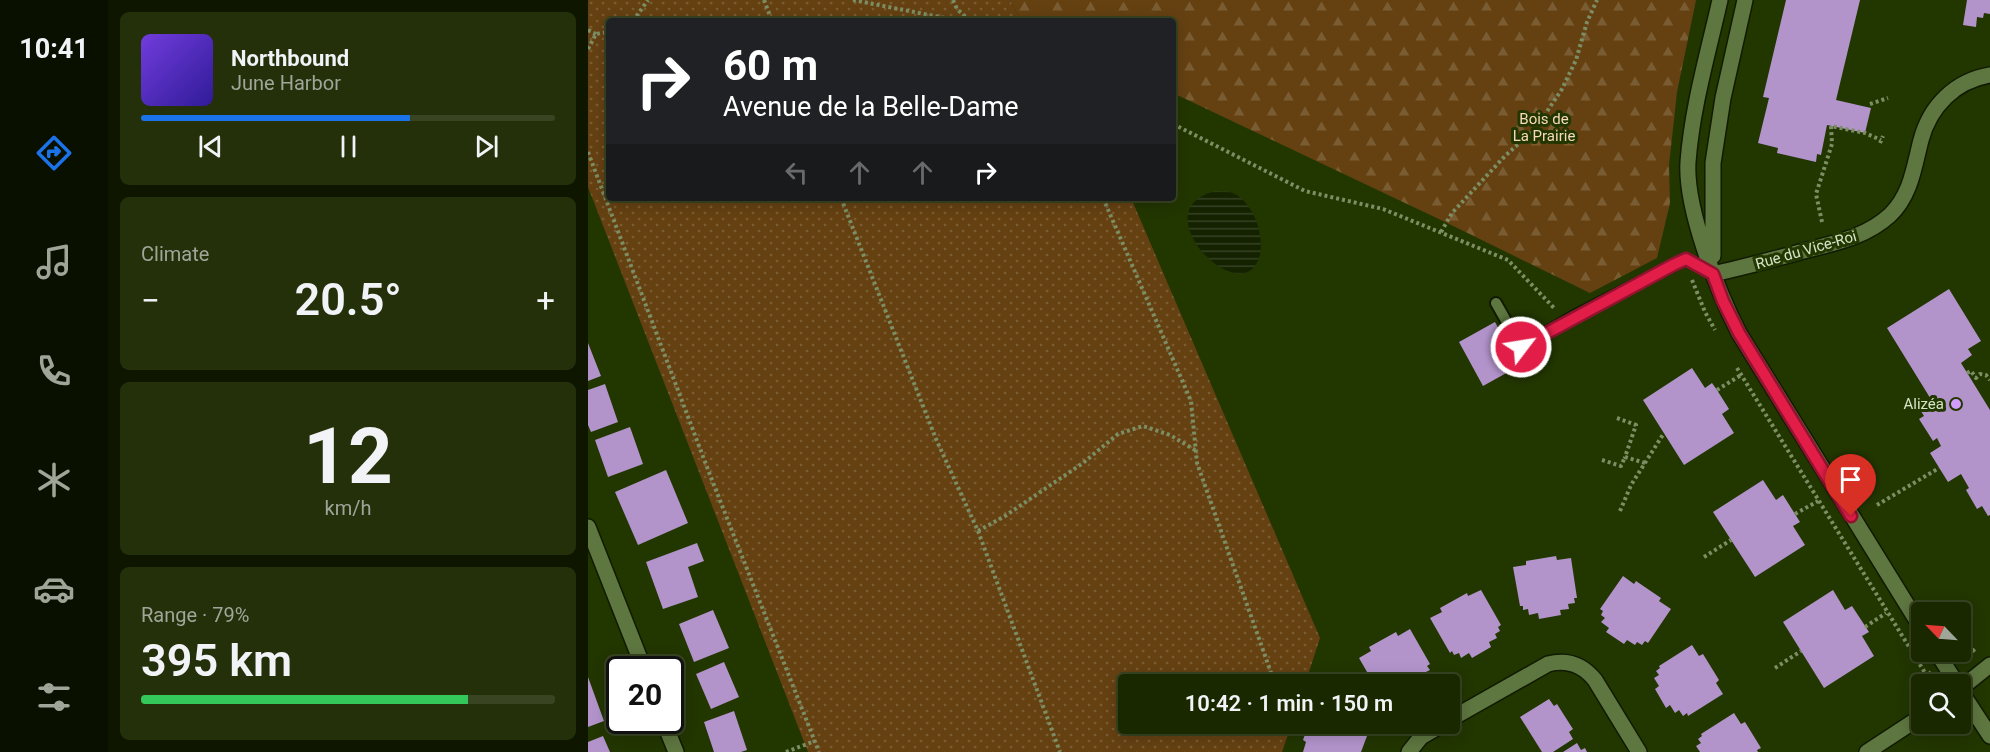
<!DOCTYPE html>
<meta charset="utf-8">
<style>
:root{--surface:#1a2800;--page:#23300a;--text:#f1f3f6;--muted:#9fa699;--line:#384422;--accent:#1a73e8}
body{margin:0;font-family:Roboto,sans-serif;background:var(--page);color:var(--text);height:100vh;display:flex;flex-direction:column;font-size:22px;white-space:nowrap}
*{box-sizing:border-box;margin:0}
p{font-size:20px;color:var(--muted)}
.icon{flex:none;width:33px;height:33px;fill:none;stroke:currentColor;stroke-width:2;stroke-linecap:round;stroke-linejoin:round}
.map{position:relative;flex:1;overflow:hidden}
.panel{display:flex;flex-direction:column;gap:12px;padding:12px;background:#0e1600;width:480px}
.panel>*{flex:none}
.top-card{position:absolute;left:18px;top:18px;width:570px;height:183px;border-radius:6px;box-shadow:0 3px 15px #0003,0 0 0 2px var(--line);background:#202124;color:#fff;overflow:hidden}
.needle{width:39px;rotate:295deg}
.tools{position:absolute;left:1323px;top:602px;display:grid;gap:12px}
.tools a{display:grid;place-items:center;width:60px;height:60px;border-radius:6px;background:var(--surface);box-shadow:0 3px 15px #0003,0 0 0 2px var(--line);font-size:30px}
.speed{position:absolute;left:18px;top:656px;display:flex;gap:12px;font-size:30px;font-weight:700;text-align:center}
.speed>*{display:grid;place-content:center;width:78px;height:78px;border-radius:50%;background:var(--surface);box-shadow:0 3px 15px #0003,0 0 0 2px var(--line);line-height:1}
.speed .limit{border:3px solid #111;border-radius:9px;background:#fff;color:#111}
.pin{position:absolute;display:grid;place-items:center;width:51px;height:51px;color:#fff;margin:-62px -26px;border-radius:50% 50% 50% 0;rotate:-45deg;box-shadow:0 0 6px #0007}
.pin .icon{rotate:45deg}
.me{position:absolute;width:66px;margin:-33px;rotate:59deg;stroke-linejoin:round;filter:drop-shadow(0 0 4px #0008)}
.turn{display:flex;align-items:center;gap:21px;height:126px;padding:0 18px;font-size:27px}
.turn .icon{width:78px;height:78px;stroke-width:2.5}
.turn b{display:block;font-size:42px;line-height:51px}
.lanes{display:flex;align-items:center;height:57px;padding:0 18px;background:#0003;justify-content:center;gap:30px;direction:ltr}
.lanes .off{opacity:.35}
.big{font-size:45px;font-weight:600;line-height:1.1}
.panel .card{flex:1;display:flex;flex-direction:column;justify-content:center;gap:9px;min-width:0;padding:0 21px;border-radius:9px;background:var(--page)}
.panel .dial{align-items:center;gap:0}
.dial b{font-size:78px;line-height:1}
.song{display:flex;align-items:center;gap:18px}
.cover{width:72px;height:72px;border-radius:9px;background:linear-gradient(135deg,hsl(260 70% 55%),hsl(250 70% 35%))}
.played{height:6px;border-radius:3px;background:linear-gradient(90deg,var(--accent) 65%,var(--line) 65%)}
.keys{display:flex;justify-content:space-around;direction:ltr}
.heat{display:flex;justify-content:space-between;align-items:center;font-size:33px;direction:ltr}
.charge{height:9px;border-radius:4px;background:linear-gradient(90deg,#34c759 79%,var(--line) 0)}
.trip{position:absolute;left:530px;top:674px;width:342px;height:60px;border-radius:6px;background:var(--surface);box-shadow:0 3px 15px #0003,0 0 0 2px var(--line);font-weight:600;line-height:60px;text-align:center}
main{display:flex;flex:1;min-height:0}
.dock{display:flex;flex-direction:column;width:108px;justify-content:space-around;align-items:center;background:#0a1000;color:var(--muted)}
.dock .icon{width:42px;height:42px}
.dock .current{color:var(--accent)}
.dock b{font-size:27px;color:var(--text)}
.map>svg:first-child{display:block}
.grass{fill:url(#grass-dots)}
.forest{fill:url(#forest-firs)}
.water{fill:url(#water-rules)}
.building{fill:#b294cb}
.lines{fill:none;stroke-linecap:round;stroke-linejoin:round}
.lane-casing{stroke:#101b01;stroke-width:14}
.street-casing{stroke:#101b01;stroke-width:18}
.path{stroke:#7c8e64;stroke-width:4;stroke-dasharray:3 3;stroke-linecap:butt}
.lane{stroke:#5e7640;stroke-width:10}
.street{stroke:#5e7640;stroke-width:15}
.route-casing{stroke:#92132f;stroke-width:15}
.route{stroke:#e11d48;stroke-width:10}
.poi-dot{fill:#d29dfd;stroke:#223600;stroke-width:2}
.labels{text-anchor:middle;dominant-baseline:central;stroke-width:6;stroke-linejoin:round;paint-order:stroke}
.park-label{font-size:15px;fill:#f7dabb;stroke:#223600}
.street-label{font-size:15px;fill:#d5e4c7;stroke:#223600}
.poi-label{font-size:15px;fill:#d5e4c7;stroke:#223600;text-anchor:end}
</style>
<main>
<nav class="dock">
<b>10:41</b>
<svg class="icon current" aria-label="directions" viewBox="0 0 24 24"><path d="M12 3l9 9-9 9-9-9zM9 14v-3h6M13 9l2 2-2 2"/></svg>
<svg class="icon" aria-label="music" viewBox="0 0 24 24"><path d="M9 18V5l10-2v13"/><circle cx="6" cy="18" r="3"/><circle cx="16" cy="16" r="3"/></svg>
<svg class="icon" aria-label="phone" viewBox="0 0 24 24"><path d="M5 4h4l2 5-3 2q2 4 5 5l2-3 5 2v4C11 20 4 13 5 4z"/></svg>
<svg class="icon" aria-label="climate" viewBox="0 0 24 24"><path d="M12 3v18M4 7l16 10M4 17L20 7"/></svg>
<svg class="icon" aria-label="car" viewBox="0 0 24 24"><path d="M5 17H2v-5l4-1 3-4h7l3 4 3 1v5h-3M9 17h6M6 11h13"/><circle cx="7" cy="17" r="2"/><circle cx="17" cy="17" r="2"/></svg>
<svg class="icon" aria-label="filters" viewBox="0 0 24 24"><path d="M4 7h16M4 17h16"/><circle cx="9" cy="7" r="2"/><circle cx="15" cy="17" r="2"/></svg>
</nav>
<section class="panel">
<div class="card">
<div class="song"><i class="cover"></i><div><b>Northbound</b><p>June Harbor</p></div></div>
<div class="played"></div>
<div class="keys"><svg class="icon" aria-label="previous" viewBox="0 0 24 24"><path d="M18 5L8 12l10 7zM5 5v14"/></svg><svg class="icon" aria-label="pause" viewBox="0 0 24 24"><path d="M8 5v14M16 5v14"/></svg><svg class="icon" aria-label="next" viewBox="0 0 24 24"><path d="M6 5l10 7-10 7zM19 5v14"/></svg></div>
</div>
<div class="card"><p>Climate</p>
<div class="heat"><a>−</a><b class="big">20.5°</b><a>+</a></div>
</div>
<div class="card dial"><b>12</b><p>km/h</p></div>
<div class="card"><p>Range · 79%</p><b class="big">395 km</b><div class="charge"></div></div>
</section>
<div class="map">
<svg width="1402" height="752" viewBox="0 0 1402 752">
<defs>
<pattern id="grass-dots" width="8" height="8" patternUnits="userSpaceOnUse" patternTransform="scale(1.5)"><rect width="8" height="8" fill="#654112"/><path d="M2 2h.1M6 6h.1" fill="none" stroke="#7a5c33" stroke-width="1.8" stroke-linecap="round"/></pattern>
<pattern id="forest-firs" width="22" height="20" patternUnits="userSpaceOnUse" patternTransform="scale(1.5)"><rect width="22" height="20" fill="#654112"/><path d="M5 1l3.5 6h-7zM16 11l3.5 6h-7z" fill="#7a5c33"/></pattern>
<pattern id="water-rules" width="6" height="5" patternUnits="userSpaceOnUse" patternTransform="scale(1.5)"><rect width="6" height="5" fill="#142200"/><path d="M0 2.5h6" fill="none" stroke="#354224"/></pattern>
</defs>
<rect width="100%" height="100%" fill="#223600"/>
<path class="grass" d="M0,0h422l11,21h-412v177h522l189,440 -15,46h-177v39h164l-10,29h-474l-220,-565z"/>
<path class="forest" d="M422,0h686l-19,92 -8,73 1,38 -13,55 -67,35 -147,-72 -270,-128v-72h-150l-3,-2z"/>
<path class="water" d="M628,191c4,1 9,0 14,1 23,7 36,45 29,66 -18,54 -120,-49 -43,-67z"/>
<path class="building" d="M1198,0h74l-24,100 35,8 -6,25 -38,-8 -6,30 -4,-1 -1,8 -39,-9 1,-5 -20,-5 11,-45 -6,-1z
M1379,0h23v14l-6,-1 -1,5 -6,-1 -1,10 -13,-2z
M1361,289l32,52 -13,8 4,6 -11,8 29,47v105l-2,1 -6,-10 -5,3 -11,-19 3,-2 -8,-14 -13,8 -18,-29 11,-7 -4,-8 -4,3 -14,-22 5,-3 -5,-8 13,-7 -45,-73z
M907,322l24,44 -36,20 -24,-44z
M0,343l13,33 -13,5z
M1104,368l13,20 7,-5 5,7 12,19 -7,5 12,19 -50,32 -41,-65z
M17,384l13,38 -27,10 -3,-7v-35z
M42,427l13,37 -35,13 -13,-37z
M78,470l22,53 -50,22 -23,-53z
M1175,480l13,20 7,-5 17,27 -7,4 12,19 -50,32 -42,-65z
M109,543l7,18 -16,6 10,30 -35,12 -17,-47z
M968,556l1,4 14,-2 6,40h-3l1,5 -7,1 1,5 -9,1 1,5 -22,4 -1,-6 -9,2 -1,-6 -5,1v-4h-3l-7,-39 13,-2v-4z
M1035,576l11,8 2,-3 25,17 -2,3 12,8 -23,34 -3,-2 -3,4 -5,-3 -2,3 -8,-5 -3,4 -18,-12 3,-4 -8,-6 4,-4 -4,-3 2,-4 -3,-2z
M893,590l20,35 -3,2 2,4 -5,3 2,4 -8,4 2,5 -19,11 -3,-5 -8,5 -2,-5 -5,2 -2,-4 -2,2 -20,-35 12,-6 -2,-4 27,-15 1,3z
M1245,590l12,20 7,-4 17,26 -7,4 12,20 -50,32 -41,-66z
M125,610l16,38 -35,14 -15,-38z
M822,629l20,35 -3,2 3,4 -6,3 2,4 -8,5 2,2h-46l-15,-26 12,-7 -2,-4 27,-15 2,4z
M1104,645l7,11 4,-2 16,26 -3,3 7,11 -35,22 -1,-3 -4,3 -4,-6 -4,3 -5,-8 -4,3 -11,-19 4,-3 -5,-8 5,-3 -3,-4 4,-3 -1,-2z
M136,662l15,35 -28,12 -15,-35z
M0,677l16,44 -16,6z
M961,699l5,7 3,-2 14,22 2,3 -4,3 4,7 -20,13h-11l-22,-35z
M146,711l13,39 -6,2h-27l-10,-30z
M1146,713l7,11 4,-2 16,26 -4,2 1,2h-58l-4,-6 5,-3 -3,-4 4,-3 -1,-2z
M721,723h53l3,2 -3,9 5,2 -6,16h-58l3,-10 -3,-2z
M15,736l7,16h-22v-10z
M989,743l4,7 4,-2 2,4h-24z"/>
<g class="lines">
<g class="lane-casing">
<path id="lane" d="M908,303l25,44 53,-31 112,-57 27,15"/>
</g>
<g class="street-casing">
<path id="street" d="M1132,0c-12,53 -28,108 -32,162 -3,46 30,130 51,171l183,296
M1125,256v-93l10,-65 22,-98
M1125,274c27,-6 53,-13 80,-20 34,-10 70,-14 97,-39 21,-20 24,-48 31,-75 9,-34 34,-59 69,-65
M0,527l56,142
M1348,651l21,33
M1372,689l30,-24
M1372,690l30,46
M75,720l13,32
M861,720l99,-56c19,-5 35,1 47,16l44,72
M821,752l12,-15 24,-14
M1279,752l55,-36"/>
</g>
<path class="path" d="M176,0l8,21
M265,0l107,21
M365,0l4,9 13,12
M45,21l15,-21
M0,30l8,4
M0,49l8,-15 13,-2
M1282,104l18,-6
M585,124l132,67 78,18 125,51 47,49
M1292,143l3,-7
M0,152l122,323 109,277
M253,198l95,241 42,92 82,221
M515,198l88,203 6,62 78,221
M1234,222l-6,-28 16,-50 -1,-18 34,7 16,7
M853,232l11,-19 53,-57 31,-28 26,-39 14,-29 11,-38 10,-22
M1104,280l13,32 10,18
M1149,368l190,308 4,-4
M1379,373l4,-2 5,7 4,-4 6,1 4,5
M1129,390l24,-15
M1029,418l19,7 -11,32 20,6
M1014,460l19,6 4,-9
M1289,505l62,-37
M1032,511l11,-26 33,-52
M1207,514l23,-13
M390,531l27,-15 78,-53 35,-29 25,-8 27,9 25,15
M1116,557l27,-17
M1277,627l21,-14
M1369,655l10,-7 6,2 3,4
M1187,668l26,-17
M198,752l29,-11"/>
<use href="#lane" class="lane"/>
<use href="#street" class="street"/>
</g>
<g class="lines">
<g class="route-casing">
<path id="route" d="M933,347l152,-82 13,-6 27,15 10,27 16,32 112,183"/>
</g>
<use href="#route" class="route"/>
</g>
<circle class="poi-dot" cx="1368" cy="404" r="6"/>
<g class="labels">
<g class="park-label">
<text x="956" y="119">Bois de<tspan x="956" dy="17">La Prairie</tspan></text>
</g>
<g class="street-label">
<text transform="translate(1218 250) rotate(-16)">Rue du Vice-Roi</text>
</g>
<g class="poi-label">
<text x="1356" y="404">Alizéa</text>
</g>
</g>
</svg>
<div class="tools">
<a><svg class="needle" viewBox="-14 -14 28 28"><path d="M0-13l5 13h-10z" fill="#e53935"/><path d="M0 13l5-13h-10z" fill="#9fa699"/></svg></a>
<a><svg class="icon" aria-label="search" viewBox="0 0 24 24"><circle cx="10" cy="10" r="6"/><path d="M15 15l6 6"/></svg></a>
</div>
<div class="speed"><div class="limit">20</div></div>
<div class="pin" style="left:1263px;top:516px;background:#d93025"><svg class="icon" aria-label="arrive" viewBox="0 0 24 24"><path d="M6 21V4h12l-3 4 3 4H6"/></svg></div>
<svg class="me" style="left:933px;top:347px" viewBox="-20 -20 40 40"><circle r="17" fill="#e11d48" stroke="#fff" stroke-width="3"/><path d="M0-11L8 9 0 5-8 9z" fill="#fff"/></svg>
<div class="trip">10:42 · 1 min · 150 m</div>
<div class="top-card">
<div class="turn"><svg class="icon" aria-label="right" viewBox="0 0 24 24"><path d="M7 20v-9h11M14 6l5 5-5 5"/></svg><div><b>60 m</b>Avenue de la Belle-Dame</div></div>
<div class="lanes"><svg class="icon off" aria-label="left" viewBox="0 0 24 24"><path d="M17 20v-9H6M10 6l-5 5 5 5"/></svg><svg class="icon off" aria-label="ahead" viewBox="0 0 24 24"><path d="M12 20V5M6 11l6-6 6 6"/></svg><svg class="icon off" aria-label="ahead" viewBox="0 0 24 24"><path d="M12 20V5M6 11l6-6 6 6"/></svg><svg class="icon" aria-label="right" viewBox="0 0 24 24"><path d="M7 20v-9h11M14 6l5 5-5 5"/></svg></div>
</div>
</div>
</main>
